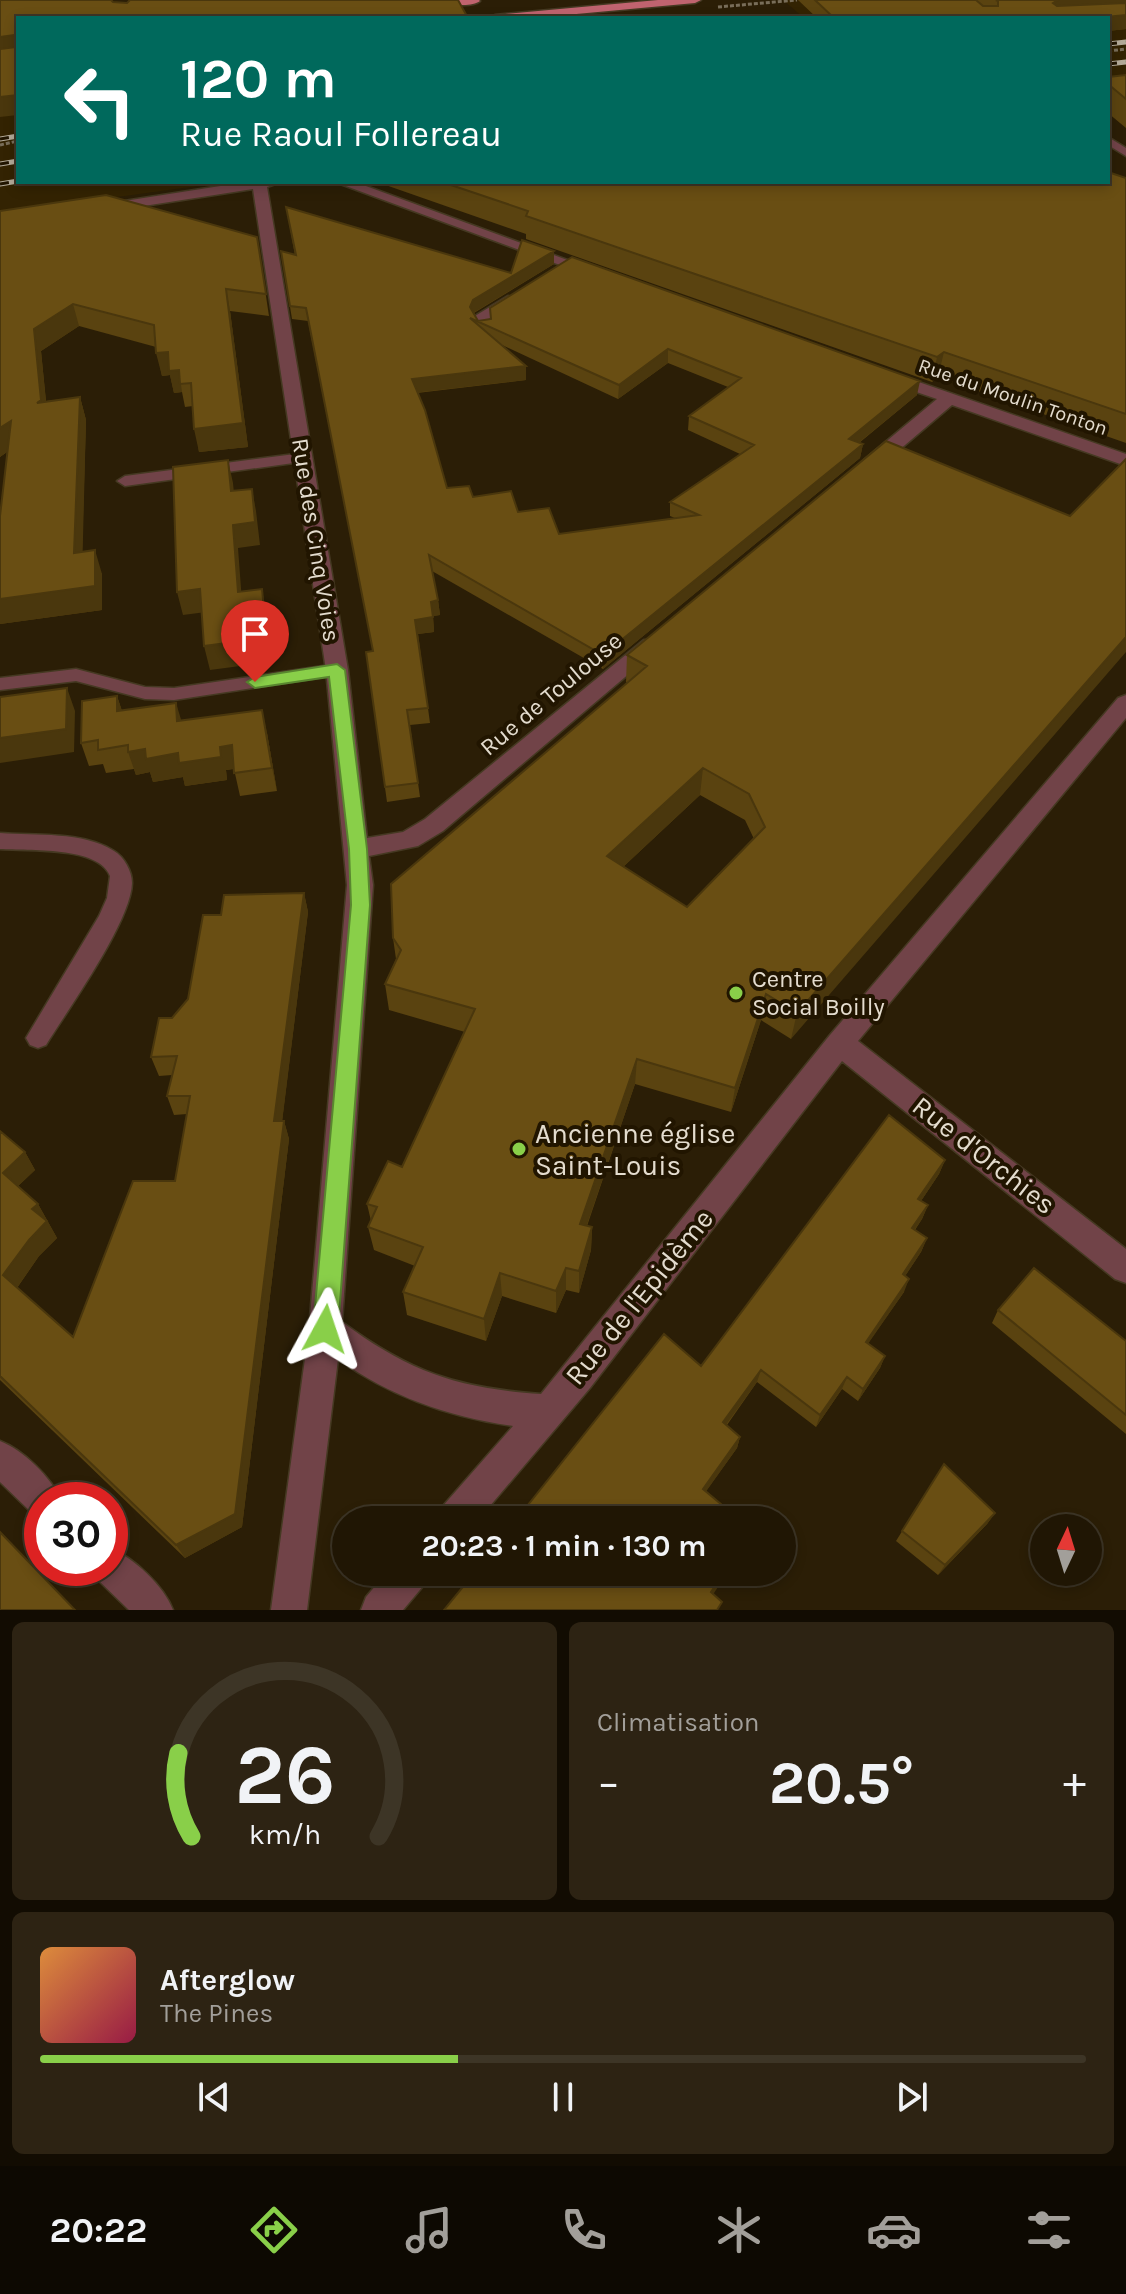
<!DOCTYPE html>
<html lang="fr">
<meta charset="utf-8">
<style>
:root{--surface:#201604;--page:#2d2313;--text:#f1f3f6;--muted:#a29f9a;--line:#3d3526;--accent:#89cf49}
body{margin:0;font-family:Karla,sans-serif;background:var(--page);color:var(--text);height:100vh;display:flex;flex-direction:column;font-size:30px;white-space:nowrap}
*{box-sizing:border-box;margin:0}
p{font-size:26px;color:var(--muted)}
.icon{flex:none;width:44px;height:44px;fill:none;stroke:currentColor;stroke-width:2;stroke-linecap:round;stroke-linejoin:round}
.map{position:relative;height:1610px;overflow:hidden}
.sheet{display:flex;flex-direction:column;gap:12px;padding:12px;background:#120c02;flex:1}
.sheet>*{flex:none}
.banner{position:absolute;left:16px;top:16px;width:1094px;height:168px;border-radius:0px;box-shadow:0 4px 12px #0003,0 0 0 2px var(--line);background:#00695c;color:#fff;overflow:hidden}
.needle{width:52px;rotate:4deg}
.fabs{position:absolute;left:1030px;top:1514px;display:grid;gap:16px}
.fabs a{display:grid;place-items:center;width:72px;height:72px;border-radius:50%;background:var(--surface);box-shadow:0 4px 12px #0003,0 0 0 2px var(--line);font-size:40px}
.speed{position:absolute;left:24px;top:1482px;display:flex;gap:16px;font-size:40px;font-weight:700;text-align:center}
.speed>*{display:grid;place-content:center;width:104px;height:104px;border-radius:50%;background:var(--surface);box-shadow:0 4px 12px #0003,0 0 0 2px var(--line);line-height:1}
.speed .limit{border:12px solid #d22;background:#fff;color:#111}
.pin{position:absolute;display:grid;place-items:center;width:68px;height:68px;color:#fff;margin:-82px -34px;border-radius:50% 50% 50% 0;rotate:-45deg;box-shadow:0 0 8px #0007}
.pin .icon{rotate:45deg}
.me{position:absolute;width:88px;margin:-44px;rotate:5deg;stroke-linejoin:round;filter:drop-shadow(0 0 6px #0008)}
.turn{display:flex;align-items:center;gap:28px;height:168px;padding:0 32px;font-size:36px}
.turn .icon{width:104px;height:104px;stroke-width:2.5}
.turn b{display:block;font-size:56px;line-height:68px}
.big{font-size:60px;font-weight:700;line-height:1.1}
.sheet .tile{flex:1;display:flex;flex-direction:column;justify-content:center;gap:12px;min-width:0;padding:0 28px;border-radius:12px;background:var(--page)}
.sheet .dial{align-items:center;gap:0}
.dial svg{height:208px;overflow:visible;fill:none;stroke:var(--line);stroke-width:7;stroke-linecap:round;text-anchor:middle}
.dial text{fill:var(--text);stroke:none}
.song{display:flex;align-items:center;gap:24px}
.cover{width:96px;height:96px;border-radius:12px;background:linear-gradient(135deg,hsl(30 70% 55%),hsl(340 70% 35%))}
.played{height:8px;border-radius:4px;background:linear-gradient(90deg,var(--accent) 40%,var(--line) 40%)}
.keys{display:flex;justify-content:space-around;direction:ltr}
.heat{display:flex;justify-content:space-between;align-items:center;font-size:44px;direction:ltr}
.sheet .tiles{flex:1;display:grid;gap:12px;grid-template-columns:1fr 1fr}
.tile:last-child{grid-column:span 2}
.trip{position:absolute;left:332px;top:1506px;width:464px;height:80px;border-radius:40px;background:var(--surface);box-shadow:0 4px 12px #0003,0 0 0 2px var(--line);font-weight:700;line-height:80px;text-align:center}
.tab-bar{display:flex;height:128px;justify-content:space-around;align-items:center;background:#0d0902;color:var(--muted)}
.tab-bar .icon{width:56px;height:56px}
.tab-bar .active{color:var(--accent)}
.tab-bar b{font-size:36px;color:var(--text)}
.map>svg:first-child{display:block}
.built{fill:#332302}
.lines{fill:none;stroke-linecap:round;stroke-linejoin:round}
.lane-casing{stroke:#453922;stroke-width:3}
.street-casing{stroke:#453922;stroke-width:3}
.primary-casing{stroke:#453922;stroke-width:3}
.path{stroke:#786d59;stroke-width:3;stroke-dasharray:4 2;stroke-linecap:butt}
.lane{fill:#714348;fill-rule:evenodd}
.street{fill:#714348;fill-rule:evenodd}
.primary{fill:#c0636f;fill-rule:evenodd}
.rail-casing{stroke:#b3aa99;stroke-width:5}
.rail{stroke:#211500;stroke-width:3;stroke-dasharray:9;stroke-linecap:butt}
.wall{fill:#5a4310;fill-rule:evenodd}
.shaded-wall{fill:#4a370d}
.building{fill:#694e13;stroke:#4a370d;stroke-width:2;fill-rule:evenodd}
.route{fill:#89cf49;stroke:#59872f;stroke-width:2}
.poi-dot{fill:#89cf49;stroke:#211500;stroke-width:3}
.labels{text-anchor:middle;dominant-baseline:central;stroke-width:8;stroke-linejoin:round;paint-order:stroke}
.far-street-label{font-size:20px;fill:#e4dcce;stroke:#211500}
.street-label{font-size:24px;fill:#e4dcce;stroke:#211500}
.poi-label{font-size:24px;fill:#e4dcce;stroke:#211500;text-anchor:start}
.near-poi-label{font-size:28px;fill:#e4dcce;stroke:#211500;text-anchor:start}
.near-street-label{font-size:28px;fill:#e4dcce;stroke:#211500}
</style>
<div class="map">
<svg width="1126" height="1610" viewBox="0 0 1126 1610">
<rect width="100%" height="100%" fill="#2b1e06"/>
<path class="built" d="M783,0h343v80l-18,2v-64h-304z
M18,68v114h209l-227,31v-143z"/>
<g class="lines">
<g class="lane-casing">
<path id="lane" d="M1108,137l18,11v8l-18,-11z
M508,296l12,3 -33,21 2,11h-10l-6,-12 2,-3z
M303,453l5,2v6l-183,25 -8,-5 8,-5z
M337,664l9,6 -3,4 -169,26 -29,-1 -69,-18 -76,9v-12l76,-9 69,18 29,1z
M0,833c36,3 83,-2 114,18 10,6 18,20 18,32 -1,39 -64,126 -86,162l-8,3 -8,-3 -4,-7 73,-122 8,-18 3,-22c-11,-30 -82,-25 -110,-27z"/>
</g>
<g class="street-casing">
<path id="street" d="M246,182h35l-14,5 81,483 19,168 36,-6 22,-13 219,-179h16l3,5 -220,186 -25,15 -49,10 4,29 -31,437c68,50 114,66 199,72l289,-359 288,-337 8,-3v23l-268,323 268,208v34l-11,-4 -273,-218 -252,327 -112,132h-41l5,-13 71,-81c-64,-9 -122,-29 -175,-67l-31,251h-36l38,-281 38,-444 -21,-215 -73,-481 -148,23 -7,-4 7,-4z
M335,182h20l245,90 -3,3h-10z
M887,371l239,83v12l-174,-61 -74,63h-14l-2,-4 2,-4 73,-61 -56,-19 -3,-4z
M0,1441c23,9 51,36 61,59h-19v17l-11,-5 -31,-30z
M110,1548c24,10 54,38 63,62h-44l-32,-31 -4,-11h17z
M387,1572h42l-5,13 -21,25h-42l5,-13z"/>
</g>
<g class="primary-casing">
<path id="primary" d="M443,0h36l1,1c-8,6 -29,5 -37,-1z
M658,0h43l-6,3 -162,15h-44l6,-3z"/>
</g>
<path class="path" d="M718,7l79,-7
M1108,51l18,-2
M0,145l18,-4"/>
<use href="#lane" class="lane"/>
<use href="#street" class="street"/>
<use href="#primary" class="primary"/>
<g class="rail-casing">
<path id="rail" d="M1108,44l18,-2
M1108,64l18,-2
M0,139l18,-3
M0,164l18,-3
M0,184l18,-3"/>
</g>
<use href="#rail" class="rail"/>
</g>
<path class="wall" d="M798,0h328v29l-18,2v-13h-291z
M1126,75v53l-18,-15v-36z
M1126,178v265l-188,-66 -6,5 -406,-143v-5l-149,-52h731z
M286,207l225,66 43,-22v13l-80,49 4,8 12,-1v-12l427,87 -58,48 4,1 -3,14 -257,211 -171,-98 6,29 2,15 -7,1 1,16 -16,2 12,89 -20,2 10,72 -33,5 -21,-150 7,-1 -65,-330 -16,-2 -11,-68 14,4zM502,345l116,54 50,-36 60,24 -39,29 -1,14 52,24 -70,48v14l5,2 -116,16 -41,-22 -71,-24 -30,-95 109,-13v-14z
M0,211l257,26 12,79 -39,-5 18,136 -49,5 -6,-46 -8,1 -3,-15 -8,1 -4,-18 -8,1 -6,-29 -77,-21 -38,25 5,50 34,-4 6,23 -4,132 20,22v36l-102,14v-108l7,-64 -7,5z
M1070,516l-279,523 -30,-19 -30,92 -96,-28 -48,142 5,1 -1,23 -12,43 -13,-3 -10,23 -54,-17 -16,45 -79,-26 -4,-23 12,-26 -41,-16 -6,-23 3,-6 -4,-17 35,-37 63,-135 -76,-22 -4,-26 11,-25 -3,-21 234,-256h-1l1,-27zM700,795l45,25 9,19 -67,68 -64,-40z
M117,696l5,15 145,22 10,58 -37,5 -6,-27 -8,1 1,10 -42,6 -2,-9 -30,5 -3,-10 -14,3 -2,-6 -28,4 -3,-9 -14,2 -8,-23z
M304,893l4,19 -26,209h2l5,18 -47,388 -57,31 -185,-178v-249l25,21 10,18 -17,16 20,18 19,34 -18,18 -22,32 56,49 102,-156 12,-67 -13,1 -7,-19 5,-21 -13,1 -8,-19 21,-39 16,-19 33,-84z
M945,1160l-6,14 -18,27 7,4 -6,14 -7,11 12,8 -6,14 -16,24 -1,16 -36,51 17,13 -5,12 -22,33 -16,-12 -26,38 -59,-45 -30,43 13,12 -3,11 -31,43 -190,29z
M998,1310l128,31v93l-134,-111z
M944,1464l51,49 -8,11 -49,51 -42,-34z"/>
<path class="shaded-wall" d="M1058,0h68v6l-76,12 3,-15z
M1126,15v14l-18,2v-13h-12z
M15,35l3,11 -18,10v-19z
M18,95v20l-18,2v-20z
M554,251v13l-81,49 -3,-6 3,-7z
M226,289l4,22 18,136 -49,5 -5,-23z
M73,304l6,22 -38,25 7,72 -11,-20 -3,-74z
M668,349v14l-50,36 1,-14z
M168,352l11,18 3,22 -8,1 -4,-18 -8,1 -6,-23z
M944,352l-6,25 -6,5 5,-25z
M526,366v14l-113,13 -1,-14z
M920,381l-3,14 -71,58 3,-14z
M80,397l6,23 -4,157 -8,-24z
M11,421l7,23 -18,13v-29z
M863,444l-3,14 -257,211v-14z
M228,460l5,23 3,31 -5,-23z
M252,489l4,22 4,34 -22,3 5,67 -5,-23 -5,-67z
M95,550l7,24v36l-102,14v-25z
M200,589l6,23 -23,3 -6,-23z
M262,589l4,23 5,42 -24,4 1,7 -38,5 -6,-24 38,-12z
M438,600l2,15 -8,1 -1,-14z
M433,617l1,15 -17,2 -2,-14z
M1126,637v15l-335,387 6,-26z
M67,688l8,23 -1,41 -74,11v-25z
M117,696l8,24 -8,-9z
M176,703l7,23 -6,-5z
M262,710l5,23 10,58 -5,-23z
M232,745l5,23 -11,2 1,10 -42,6 -2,-9 -30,5 -3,-10 -14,3 -8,-23 17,-3 33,4z
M703,768l-3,27 -94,88 1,-27z
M304,893l4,19 -28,227 -6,-18z
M766,994l-5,26 -30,92 4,-24z
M637,1059l-2,25 -56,164 1,-24z
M284,1121l5,18 -47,388 -57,31 -9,-13z
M25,1152l10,18 -22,21 -10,-18z
M945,1160l-6,14 -26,39 5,-14z
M38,1204l19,34 -18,18 -25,36 -11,-17 26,-35 3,-31z
M928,1205l-6,14 -16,23 6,-14z
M592,1227l-1,23 -12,43v-22z
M927,1238l-6,14 -23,35 5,-13z
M566,1268v22l-10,23v-22z
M500,1273l2,23 -16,45 -2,-22z
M909,1279l-5,13 -43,62 5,-12z
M885,1356l-5,12 -22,33 5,-12z
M761,1370l-4,12 -37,51 3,-11z
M847,1377l-5,12 -26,38 4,-12z
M740,1437l-3,11 -37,52 3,-11z
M995,1513l-8,11 -49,51 7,-10z
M724,1572h4l-20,30 3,-10z"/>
<path class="building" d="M0,0h111l2,2 14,1 3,-3h328l10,18h-450v77l-18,2v-48l15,-2v-12l-15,2z
M815,0h161l7,6h15v-5l-2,-1h62l-5,3 4,3 69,-3v12l-30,3h-262z
M1126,75v24l-18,-15v-7z
M1108,172l18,6v236l-182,-62 -7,5 -411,-141 2,-5 -86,-29h666z
M106,195l151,42 9,57 -40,-5 17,134 -49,6 -3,-46 -11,1 -1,-14 -10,1 -1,-19 -12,1 -2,-28 -81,-21 -39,25 7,71 -4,3 43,-6 -6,156 21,-3v36l-95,13v-83l11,-95 -11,7v-217z
M286,207l225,66 11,-33 32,11 -81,49 -3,7 8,14 13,-2 -1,-11 82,-51 348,124 -71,58 14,5 -260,211 -174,-100 9,45 -7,2 2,15 -18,3 13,88 -21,2 11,73 -33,4 -19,-135 7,-1 -67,-343 -16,-2 -9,-55 15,4zM470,318l149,67 49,-36 73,29 -52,38 65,29 -84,57 29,13 -140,19 -10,-26 -31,4 -7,-21 -38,6 -4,-11 -22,2 -22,-78 -13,-31 114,-13z
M886,441l184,75 56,-57v178l-329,376 -31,-19 -31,94 -98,-29 -57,165 12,3 -13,44 -13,-3 -10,23 -56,-18 -16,46 -81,-27 20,-45 -55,-20 9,-20 -10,-3 21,-43 14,6 73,-158 -90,-25 16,-34 -8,-12 -2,-54 256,-218 -20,-11zM703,768l46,26 16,33 -78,80 -80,-51z
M228,460l3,31 21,-2 3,33 -22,3 5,67 24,-3 4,42 -24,3v7l-38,5 -4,-57 -23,3 -4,-125z
M67,688l-1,41 -66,9v-41z
M117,696v15l59,-8 1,18 85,-11 10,58 -38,5 -2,-28 -12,2 1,10 -42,6 -1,-10 -32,6 -1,-10 -17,3v-7l-30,5v-10l-17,3 1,-42z
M304,893l-30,228h10l-49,393 -59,31 -176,-169v-245l25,21 -22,21 35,31 -6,5 15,12 -18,19 -26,35 70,62 60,-156h42l15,-85h-23l10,-40 -26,1 8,-39h13l16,-19 15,-84h18l3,-20z
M889,1115l56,45 -27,39 10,6 -16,23 15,10 -24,36 6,5 -43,63 19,14 -22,33 -16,-12 -27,38 -59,-45 -38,52 17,15 -37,52 37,31h-224l148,-186 37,32z
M1034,1268l92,73v74l-128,-105z
M944,1464l51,49 -50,52 -43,-34z
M0,1532l75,78h-75z
M475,1572h249l-13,20 11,10 -5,8h-273z"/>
<path class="route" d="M337,664l8,6 22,179 3,56 -32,424 -4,8 -9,4 -8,-4 -4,-8 38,-424 -2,-56 -20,-172 -74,11 -8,-6 8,-5z"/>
<g class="poi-dot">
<circle cx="736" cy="993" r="8"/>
<circle cx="519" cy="1149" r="8"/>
</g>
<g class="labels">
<g class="far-street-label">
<text transform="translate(1013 397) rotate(19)">Rue du Moulin Tonton</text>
</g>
<g class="street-label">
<text transform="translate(316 540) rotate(81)">Rue des Cinq Voies</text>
<text transform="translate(551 694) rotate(-40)">Rue de Toulouse</text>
</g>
<g class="poi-label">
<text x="752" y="979">Centre<tspan x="752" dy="28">Social Boilly</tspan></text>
</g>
<g class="near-poi-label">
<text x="535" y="1133">Ancienne église<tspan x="535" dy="32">Saint-Louis</tspan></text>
</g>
<g class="near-street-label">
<text transform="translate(984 1155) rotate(38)">Rue d'Orchies</text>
<text transform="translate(639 1297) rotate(-51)">Rue de l'Epidème</text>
</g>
</g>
</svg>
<div class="fabs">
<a><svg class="needle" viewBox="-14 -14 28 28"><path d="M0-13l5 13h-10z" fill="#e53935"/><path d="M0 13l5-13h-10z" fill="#a29f9a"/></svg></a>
</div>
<div class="speed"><div class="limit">30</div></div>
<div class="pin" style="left:255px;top:682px;background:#d93025"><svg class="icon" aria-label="arrive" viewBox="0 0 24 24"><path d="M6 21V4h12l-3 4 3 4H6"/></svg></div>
<svg class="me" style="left:325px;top:1329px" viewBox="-20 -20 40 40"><path d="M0-17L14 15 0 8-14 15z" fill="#89cf49" stroke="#fff" stroke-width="4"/></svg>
<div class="trip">20:23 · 1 min · 130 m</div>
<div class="banner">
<div class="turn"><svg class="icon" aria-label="left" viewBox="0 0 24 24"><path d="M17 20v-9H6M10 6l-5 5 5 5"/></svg><div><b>120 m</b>Rue Raoul Follereau</div></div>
</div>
</div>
<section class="sheet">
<div class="tiles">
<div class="tile dial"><svg viewBox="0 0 100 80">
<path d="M14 69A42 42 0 1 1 86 69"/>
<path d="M14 69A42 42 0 0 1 9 37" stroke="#89cf49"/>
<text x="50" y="56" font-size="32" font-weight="700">26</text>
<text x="50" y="72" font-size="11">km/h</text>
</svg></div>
<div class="tile"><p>Climatisation</p>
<div class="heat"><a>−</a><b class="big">20.5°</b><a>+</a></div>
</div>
<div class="tile">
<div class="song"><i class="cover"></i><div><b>Afterglow</b><p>The Pines</p></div></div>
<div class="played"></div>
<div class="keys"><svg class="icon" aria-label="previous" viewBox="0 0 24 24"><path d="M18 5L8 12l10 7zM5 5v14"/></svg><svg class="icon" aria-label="pause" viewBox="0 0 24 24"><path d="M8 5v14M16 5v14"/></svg><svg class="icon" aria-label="next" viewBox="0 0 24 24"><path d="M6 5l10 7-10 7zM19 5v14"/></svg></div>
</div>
</div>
</section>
<nav class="tab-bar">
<b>20:22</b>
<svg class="icon active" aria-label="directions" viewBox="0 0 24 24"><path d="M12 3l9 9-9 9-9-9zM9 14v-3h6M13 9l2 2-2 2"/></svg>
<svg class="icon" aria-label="music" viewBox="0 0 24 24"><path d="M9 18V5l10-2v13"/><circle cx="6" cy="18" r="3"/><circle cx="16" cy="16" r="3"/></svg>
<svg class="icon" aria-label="phone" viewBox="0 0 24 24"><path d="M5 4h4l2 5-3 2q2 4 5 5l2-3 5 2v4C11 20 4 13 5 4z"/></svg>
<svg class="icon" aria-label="climate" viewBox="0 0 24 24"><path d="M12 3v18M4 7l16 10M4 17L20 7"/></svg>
<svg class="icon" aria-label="car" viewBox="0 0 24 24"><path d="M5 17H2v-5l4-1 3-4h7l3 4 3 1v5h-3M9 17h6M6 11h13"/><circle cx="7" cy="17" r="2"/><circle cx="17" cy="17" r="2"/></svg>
<svg class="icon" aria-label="filters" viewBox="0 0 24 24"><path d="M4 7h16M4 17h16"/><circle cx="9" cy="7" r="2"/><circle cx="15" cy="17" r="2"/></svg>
</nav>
